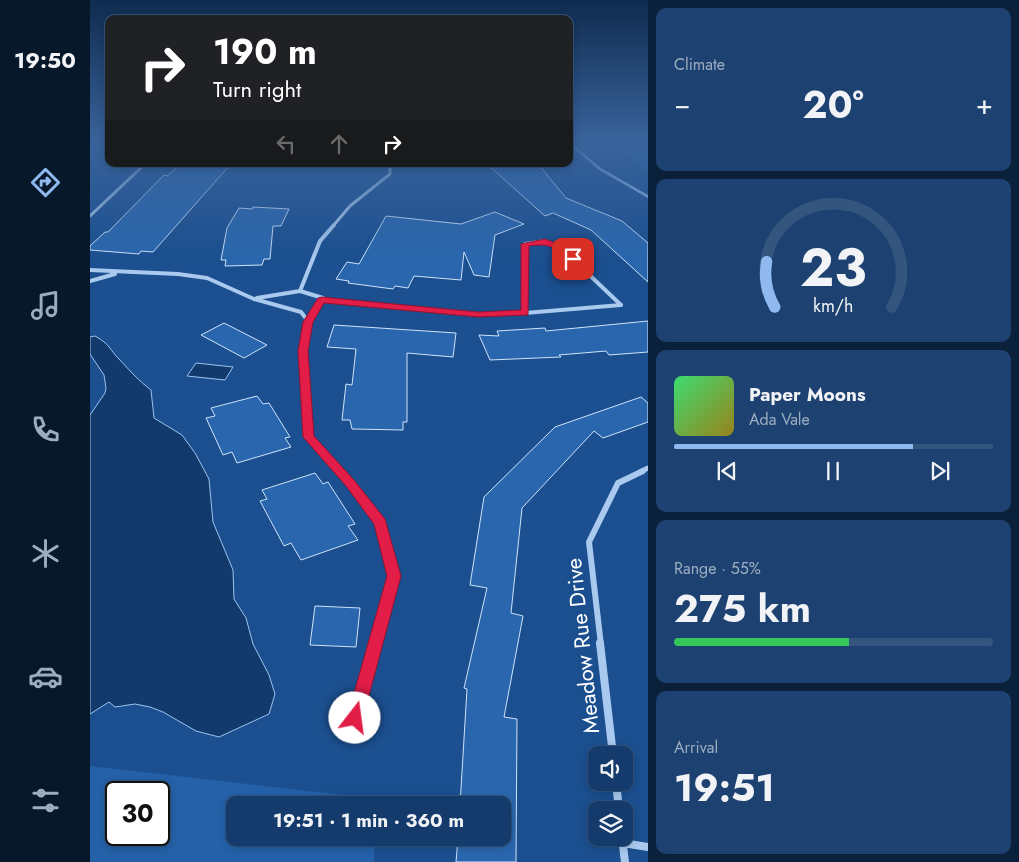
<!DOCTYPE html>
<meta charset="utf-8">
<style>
:root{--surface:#143b6b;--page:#1d4271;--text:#f1f3f6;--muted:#9dadc1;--line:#33557e;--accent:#90b9f0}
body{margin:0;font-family:Jost,sans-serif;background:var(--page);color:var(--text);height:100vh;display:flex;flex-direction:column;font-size:19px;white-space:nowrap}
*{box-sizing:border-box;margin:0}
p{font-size:16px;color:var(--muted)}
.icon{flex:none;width:28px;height:28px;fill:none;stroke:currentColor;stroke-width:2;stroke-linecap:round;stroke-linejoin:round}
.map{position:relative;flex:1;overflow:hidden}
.panel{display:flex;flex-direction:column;gap:8px;padding:8px;background:#0b203b;width:371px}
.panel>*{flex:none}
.guide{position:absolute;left:15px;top:15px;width:468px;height:152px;border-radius:10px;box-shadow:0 2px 8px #0003,0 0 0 1px var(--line);background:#202124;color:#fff;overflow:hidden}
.tools{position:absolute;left:498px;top:746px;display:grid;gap:10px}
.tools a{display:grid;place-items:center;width:45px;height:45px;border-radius:10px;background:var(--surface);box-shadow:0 2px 8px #0003,0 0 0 1px var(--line);font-size:25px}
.speed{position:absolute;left:15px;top:781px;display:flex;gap:10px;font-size:25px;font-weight:700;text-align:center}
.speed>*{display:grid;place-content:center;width:65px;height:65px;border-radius:50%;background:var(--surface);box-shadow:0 2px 8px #0003,0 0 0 1px var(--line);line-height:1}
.speed .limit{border:2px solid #111;border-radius:8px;background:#fff;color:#111}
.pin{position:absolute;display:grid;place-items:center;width:42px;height:42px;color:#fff;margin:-21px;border-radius:10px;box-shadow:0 2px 8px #0006}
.me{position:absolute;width:55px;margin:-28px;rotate:15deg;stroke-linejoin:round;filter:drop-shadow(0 0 4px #0008)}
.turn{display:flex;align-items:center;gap:18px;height:105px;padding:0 25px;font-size:22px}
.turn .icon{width:65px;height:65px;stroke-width:2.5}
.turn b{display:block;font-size:35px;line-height:42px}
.lanes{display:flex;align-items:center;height:48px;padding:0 25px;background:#0003;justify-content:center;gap:25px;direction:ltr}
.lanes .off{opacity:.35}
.big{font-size:38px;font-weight:700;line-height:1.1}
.panel .card{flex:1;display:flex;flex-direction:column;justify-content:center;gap:8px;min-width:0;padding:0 18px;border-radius:10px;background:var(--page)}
.panel .dial{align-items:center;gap:0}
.dial svg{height:130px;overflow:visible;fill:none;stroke:var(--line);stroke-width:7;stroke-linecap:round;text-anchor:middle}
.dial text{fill:var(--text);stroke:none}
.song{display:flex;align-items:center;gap:15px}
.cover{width:60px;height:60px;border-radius:8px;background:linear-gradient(135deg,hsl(140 70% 55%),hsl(50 70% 35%))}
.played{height:5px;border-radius:2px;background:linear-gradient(90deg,var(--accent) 75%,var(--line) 75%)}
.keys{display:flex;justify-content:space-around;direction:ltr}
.heat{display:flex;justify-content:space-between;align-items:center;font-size:28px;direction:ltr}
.charge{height:8px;border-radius:4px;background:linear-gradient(90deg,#34c759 55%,var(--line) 0)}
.trip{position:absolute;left:136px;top:796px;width:285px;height:50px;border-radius:10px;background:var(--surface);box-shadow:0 2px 8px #0003,0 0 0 1px var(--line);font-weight:700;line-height:50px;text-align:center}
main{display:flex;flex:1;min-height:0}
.dock{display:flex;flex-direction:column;width:90px;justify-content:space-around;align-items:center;background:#08182b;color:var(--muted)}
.dock .icon{width:35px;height:35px}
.dock .on{color:var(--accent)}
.dock b{font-size:22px;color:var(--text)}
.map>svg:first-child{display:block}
.green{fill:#2461a8;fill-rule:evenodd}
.water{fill:#123a6d;stroke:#9cc4f0}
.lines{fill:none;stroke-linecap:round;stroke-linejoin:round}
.stream{fill:#9cc4f0;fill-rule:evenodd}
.building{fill:#2a66ad;stroke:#cfe3fa}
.minor-far4{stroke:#a9c9ee;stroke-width:3}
.minor-far3{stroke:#a9c9ee;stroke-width:4}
.minor-far2{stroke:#a9c9ee;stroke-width:5}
.minor-far1{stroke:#a9c9ee;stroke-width:6}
.minor{stroke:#a9c9ee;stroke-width:8}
.route{fill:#e11d48;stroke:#92132f}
.labels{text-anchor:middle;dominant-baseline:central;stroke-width:5;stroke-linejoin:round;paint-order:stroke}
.near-street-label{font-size:22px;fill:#fff;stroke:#1b4f8f}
</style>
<main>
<nav class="dock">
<b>19:50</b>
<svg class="icon on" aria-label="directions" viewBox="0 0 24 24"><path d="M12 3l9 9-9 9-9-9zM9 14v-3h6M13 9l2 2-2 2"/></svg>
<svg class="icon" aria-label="music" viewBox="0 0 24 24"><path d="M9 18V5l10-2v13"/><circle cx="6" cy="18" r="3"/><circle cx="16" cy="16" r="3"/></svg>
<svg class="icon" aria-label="phone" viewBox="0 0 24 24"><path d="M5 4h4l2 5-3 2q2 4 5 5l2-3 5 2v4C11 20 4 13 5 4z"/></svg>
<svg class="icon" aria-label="climate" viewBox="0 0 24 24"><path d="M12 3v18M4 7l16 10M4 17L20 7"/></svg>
<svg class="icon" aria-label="car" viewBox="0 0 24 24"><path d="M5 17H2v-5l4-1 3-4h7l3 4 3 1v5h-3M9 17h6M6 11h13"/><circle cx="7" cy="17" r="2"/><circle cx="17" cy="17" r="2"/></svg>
<svg class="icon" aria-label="filters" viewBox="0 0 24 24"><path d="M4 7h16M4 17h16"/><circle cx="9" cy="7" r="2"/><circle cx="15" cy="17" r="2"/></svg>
</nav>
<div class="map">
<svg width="558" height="862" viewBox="0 0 558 862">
<rect width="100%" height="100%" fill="#1b4f8f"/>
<path class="green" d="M516,139h42v32z
M0,766l287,33 -1,6h-141v33h140l-1,24h-284zM26,792h43v43h-43z"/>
<path class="water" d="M5,336c16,9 13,12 25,24 10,11 19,21 31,30l3,28 28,17 13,18 14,26 4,43 20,48 1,29 12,19 7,26 16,31 6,19 -6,20 -50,23 -23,-6 -33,-19 -13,-5 -15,-3 -20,3 -6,-5 -19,12v-299l15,-22 1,-5 -2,-13 -14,-21v-17z
M106,363l37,4 -8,13 -38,-4z"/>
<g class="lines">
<path class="stream" d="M479,141l32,27 47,27v3l-49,-28 -30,-26z"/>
</g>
<path class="building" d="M91,164h50l-78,88 -12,-1 -2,3 -49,-4v-4l15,-14h3l56,-57 3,1z
M416,164h32l28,34 56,23 26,22v39l-57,-52 -38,-17 -8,3 -57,-51z
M163,207l36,2 -8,17h-8l-3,33h-6l-2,6 -37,1 1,-6h-5l6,-32 12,-20 13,1z
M405,212l29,12 -29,11 -6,42 -15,-2 -10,-23 -3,28 -47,-4 -6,12 -13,-2 -2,3 -45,-6 1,-2 -13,-2 11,-17 12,2 27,-48 75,8z
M558,321v31l-39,3 -3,-4 -47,4 2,2 -71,3 -11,-25 20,1 -2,-5 48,-3 1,3z
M134,323l43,22 -23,13 -43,-23z
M244,325l122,8 -3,24 -46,-4v69h-4v8l-51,-1 -2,-9h-8l4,-36 6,1 4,-36 -29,-2z
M167,396l6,8 6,-1 21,34 -5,1 6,9 -54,16 -5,-11 -9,3 -17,-37 9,-2 -4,-8z
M551,397l7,6v19l-45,16 -9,-7 -72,77 -11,105 12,3 -19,101 13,2 -1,143h-60l2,-24h44v-33h-42l7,-116 -3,-1 23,-100 -17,-3 14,-88 71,-70z
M225,473l8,11 5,-2 27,42 -7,2 10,14 -57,20 -10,-17 -7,3 -24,-45 7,-2 -5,-9z
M225,606l45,2 -4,39 -46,-2z"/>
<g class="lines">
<path class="minor-far4" d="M0,216l55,-52
M243,226l17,-20 40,-32v-10"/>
<path class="minor-far3" d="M455,241l16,7 60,57 -96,8v-69z
M0,270l88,4 29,4 47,21 47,13 7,9 -2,14
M0,281l25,-7
M210,291l20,-50 14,-16
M167,298l43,-7 23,7 -15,23
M232,300l156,14 47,-1"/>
<path class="minor-far2" d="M216,333l-3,18 6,86 31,35
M550,472l8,-4"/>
<path class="minor-far1" d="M249,471l41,52 14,53 -19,69
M511,645l-12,-103 29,-59 25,-12"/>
<path class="minor" d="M510,643l13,112
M265,718l20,-75
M526,782l3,28
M532,838l3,24
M533,843l25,4"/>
</g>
<linearGradient id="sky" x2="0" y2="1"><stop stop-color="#0f2b4f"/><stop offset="0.54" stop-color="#39639b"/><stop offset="1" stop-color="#39639b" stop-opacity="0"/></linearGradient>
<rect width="558" height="259" fill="url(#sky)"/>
<path class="route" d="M455,239l19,7 13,13 -7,2c-15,-14 -21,-18 -41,-15l-1,69 -50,2 -154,-14 -11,19 -5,29 6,85 40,44 31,39 16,57 -38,142 -2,5 -6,2 -6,-2 -2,-5 40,-142 -13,-52 -28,-38 -43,-49 -5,-86 5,-29 15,-24 4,-1 156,15 43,-2v-66z"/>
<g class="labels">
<g class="near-street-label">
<text transform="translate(492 646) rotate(-96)">Meadow Rue Drive</text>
</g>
</g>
</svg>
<div class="tools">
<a><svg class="icon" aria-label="sound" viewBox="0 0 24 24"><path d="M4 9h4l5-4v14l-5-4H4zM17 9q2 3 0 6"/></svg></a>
<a><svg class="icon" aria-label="layers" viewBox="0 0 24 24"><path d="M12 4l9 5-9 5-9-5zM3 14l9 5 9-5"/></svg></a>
</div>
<div class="speed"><div class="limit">30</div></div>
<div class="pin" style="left:483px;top:259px;background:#d93025"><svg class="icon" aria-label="arrive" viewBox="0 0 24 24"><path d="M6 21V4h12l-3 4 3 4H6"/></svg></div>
<svg class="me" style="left:265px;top:718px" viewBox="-20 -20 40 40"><circle r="19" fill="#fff"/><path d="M0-13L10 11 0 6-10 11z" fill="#e11d48"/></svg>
<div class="trip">19:51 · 1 min · 360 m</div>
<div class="guide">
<div class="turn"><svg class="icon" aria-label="right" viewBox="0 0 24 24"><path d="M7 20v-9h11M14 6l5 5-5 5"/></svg><div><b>190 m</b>Turn right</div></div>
<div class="lanes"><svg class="icon off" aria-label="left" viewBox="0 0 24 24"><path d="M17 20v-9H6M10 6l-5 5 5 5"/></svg><svg class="icon off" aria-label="ahead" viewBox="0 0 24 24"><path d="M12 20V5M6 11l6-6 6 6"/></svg><svg class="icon" aria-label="right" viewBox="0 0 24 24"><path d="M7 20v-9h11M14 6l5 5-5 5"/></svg></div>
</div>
</div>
<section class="panel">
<div class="card"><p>Climate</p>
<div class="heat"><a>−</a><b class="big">20°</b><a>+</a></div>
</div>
<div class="card dial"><svg viewBox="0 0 100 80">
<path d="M14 69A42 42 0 1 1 86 69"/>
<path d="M14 69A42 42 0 0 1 9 41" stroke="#90b9f0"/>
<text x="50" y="56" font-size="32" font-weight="700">23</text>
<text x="50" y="72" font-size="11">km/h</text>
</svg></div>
<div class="card">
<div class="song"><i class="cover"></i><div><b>Paper Moons</b><p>Ada Vale</p></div></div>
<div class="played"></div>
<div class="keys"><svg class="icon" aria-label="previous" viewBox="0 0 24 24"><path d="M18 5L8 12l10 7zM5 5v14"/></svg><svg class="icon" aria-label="pause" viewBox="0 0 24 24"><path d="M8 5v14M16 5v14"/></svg><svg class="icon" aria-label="next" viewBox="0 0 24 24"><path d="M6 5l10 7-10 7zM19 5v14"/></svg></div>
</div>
<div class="card"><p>Range · 55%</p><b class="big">275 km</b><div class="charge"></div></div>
<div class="card"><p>Arrival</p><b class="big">19:51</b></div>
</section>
</main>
